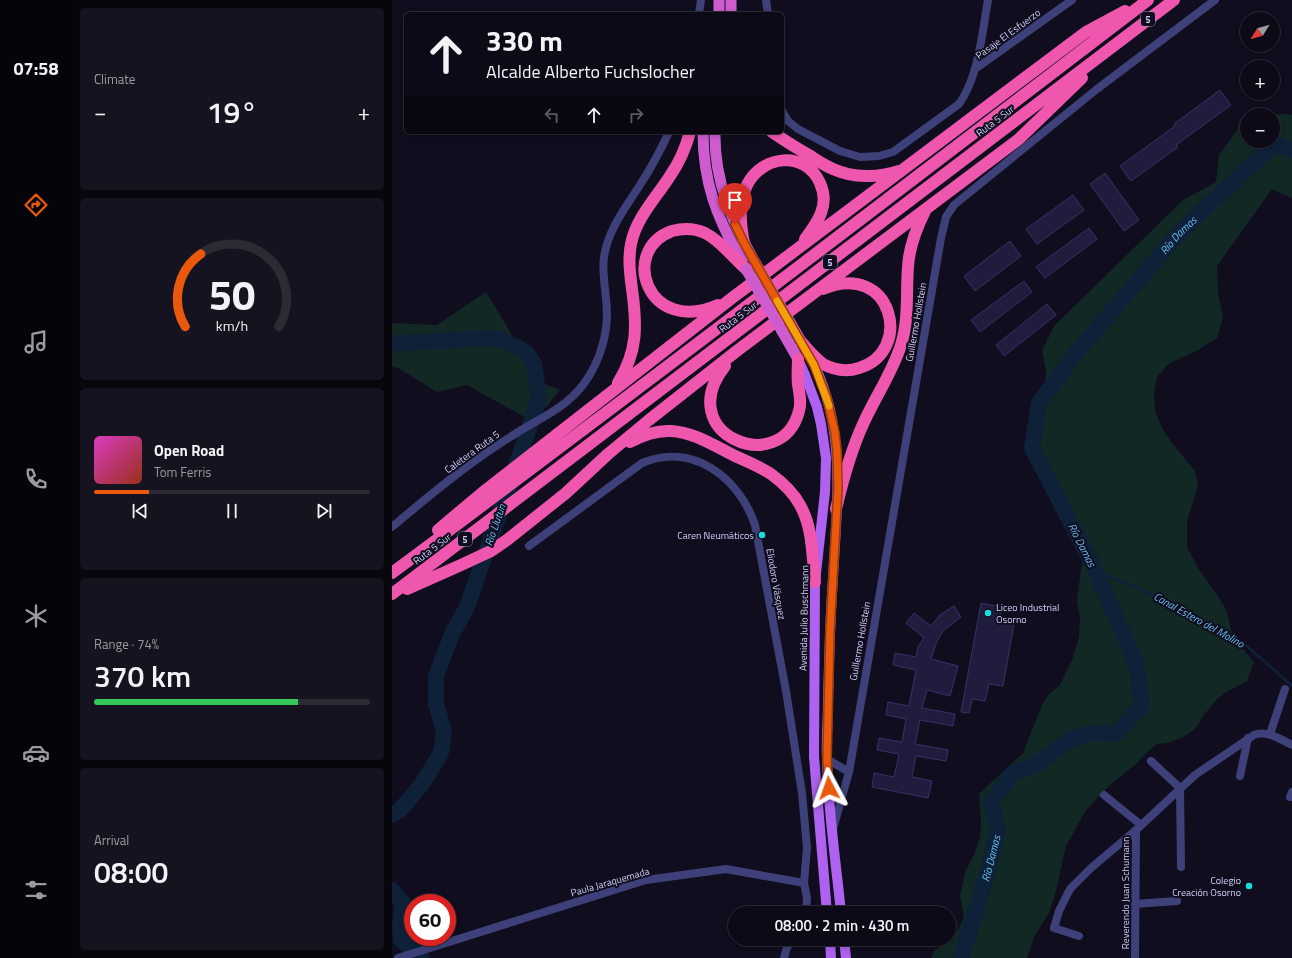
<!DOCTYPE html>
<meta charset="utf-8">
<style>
:root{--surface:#0c0a16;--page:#15131f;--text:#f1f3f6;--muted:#9a9aa1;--line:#2c2b35;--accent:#ea580c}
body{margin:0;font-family:"Titillium Web",sans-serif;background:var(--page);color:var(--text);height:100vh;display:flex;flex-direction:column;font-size:15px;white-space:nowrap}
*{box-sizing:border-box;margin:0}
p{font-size:13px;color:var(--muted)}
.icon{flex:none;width:22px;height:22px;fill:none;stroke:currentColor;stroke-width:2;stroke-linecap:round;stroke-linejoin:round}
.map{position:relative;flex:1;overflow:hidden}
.side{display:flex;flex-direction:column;gap:8px;padding:8px;background:#07060c;width:320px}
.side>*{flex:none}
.hud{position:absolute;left:12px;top:12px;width:380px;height:122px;border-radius:6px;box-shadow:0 2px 6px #0003,0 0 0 1px var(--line);background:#0c0a16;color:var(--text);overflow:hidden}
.needle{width:26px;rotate:233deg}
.fabs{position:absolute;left:848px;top:12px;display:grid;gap:8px}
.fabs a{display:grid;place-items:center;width:40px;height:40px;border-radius:50%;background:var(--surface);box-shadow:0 2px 6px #0003,0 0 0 1px var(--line);font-size:20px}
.speed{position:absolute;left:12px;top:894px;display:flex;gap:8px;font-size:20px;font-weight:700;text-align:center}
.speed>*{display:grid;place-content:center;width:52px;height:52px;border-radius:50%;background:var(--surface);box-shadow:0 2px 6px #0003,0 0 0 1px var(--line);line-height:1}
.speed .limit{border:6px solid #d22;background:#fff;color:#111}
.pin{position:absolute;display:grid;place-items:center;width:34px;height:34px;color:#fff;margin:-41px -17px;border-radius:50% 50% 50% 0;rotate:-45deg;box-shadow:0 0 4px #0007}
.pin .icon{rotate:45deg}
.me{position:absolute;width:44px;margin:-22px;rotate:356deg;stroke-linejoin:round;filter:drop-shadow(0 0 3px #0008)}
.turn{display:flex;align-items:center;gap:14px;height:84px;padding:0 16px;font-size:18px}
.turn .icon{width:52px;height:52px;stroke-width:2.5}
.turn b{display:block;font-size:28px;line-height:34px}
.lanes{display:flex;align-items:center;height:38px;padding:0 16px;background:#0003;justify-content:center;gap:20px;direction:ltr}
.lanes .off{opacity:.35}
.big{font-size:30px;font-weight:600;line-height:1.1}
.side .card{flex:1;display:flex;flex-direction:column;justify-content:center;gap:6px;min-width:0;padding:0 14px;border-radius:6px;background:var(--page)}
.side .dial{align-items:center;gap:0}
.dial svg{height:104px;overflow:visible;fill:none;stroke:var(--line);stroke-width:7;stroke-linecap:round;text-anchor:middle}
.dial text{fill:var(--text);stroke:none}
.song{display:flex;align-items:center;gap:12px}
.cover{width:48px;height:48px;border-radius:6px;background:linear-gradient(135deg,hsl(310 70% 55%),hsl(10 70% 35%))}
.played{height:4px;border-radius:2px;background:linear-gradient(90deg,var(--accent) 20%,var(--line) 20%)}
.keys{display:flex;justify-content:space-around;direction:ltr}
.heat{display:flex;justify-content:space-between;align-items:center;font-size:22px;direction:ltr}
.charge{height:6px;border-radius:3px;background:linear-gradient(90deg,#34c759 74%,var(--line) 0)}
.trip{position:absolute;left:336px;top:906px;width:228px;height:40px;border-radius:20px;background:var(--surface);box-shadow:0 2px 6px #0003,0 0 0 1px var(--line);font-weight:600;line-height:40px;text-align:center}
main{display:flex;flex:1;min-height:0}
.menu{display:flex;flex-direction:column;width:72px;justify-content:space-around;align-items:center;background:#050409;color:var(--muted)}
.menu .icon{width:28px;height:28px}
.menu .selected{color:var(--accent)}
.menu b{font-size:18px;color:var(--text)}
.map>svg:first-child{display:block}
.green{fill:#122825}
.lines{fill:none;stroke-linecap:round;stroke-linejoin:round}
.stream{stroke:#0e2138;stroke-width:2.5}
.river{stroke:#0e2138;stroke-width:16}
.building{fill:#201c3d;stroke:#373167}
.minor{stroke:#3e4179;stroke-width:8}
.tertiary{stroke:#3e4179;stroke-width:8}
.primary{stroke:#ae62ef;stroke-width:10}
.trunk{stroke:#ce5cce;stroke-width:11}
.motorway{stroke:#ee57ad;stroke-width:12}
.trunk-bridge{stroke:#ce5cce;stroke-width:11}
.route-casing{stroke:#983908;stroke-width:10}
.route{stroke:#ea580c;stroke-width:7}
.slow{stroke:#f59e0b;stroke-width:7}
.poi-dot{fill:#16dee0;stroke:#100e1e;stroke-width:1.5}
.labels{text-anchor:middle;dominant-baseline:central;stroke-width:4;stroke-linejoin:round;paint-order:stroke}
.shield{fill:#100e1e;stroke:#9796b8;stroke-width:1}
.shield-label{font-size:9px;font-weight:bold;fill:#d1d0fa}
.street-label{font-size:10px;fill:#d1d0fa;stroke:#100e1e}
.poi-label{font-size:10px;fill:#d1d0fa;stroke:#100e1e;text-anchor:end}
.water-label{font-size:11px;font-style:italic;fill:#69bef0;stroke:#100e1e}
</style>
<main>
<nav class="menu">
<b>07:58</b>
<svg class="icon selected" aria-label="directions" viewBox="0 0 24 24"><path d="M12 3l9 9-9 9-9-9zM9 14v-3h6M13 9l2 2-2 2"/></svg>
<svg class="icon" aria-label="music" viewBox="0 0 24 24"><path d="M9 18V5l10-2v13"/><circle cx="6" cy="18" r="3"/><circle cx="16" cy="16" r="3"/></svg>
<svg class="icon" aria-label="phone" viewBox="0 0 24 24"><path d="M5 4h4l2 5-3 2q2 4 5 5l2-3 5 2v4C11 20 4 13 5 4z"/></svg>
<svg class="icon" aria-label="climate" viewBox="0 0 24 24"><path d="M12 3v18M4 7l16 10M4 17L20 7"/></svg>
<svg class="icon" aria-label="car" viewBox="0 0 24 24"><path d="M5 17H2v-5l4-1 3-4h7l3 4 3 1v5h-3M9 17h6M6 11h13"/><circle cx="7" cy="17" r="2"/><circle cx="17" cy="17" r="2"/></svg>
<svg class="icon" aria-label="filters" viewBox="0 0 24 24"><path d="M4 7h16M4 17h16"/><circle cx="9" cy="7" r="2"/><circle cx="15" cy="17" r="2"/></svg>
</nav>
<section class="side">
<div class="card"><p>Climate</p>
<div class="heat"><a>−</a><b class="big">19°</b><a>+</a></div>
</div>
<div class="card dial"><svg viewBox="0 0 100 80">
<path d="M14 69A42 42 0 1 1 86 69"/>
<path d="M14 69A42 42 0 0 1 26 13" stroke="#ea580c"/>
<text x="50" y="56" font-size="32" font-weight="700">50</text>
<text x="50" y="72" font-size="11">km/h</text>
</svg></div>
<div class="card">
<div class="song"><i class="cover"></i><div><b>Open Road</b><p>Tom Ferris</p></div></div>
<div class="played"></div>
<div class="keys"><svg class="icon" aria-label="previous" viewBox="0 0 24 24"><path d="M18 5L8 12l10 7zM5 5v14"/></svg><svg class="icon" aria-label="pause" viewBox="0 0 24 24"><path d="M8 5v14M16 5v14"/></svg><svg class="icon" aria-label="next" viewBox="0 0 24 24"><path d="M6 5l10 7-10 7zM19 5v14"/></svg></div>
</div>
<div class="card"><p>Range · 74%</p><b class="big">370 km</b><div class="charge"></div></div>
<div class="card"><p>Arrival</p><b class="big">08:00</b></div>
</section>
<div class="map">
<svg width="900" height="958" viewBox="0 0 900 958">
<rect width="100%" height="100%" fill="#100e1e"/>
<path class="green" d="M894,114l6,1v83l-20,-9 -55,77 1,28 5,23 -6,21 -19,12 -30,14 -11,13 -3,16 1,18 7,17 10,15 23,28 3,15 -11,35v26l11,21 25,36 5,12 4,20 22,26 -7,19 -22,12 -9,7 -12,15 -9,14 -12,8 -12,5 -14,2 -10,8 -10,11 -27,22 -24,25 -20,36 -11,49 -6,18 -15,24 -7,21h-96l4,-8 17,-10 12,-22 -4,-22 5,-24 10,-19 5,-16 1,-15 -2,-28 44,-41 20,-50 7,-10 10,-8 12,-25 7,-23 1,-20 -3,-16 4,-32 4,-14 -1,-10 -14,-30 -13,-17 -7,-13 -6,-18 -5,-28 -1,-18 1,-19 6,-18 1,-14 -4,-19 12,-25 129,-126 33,-18 3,-27 18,-25 3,-11 7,-4v26h26v-26h-17z
M94,292l55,91 19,7 -12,15 -18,15 -63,-35 -30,7 -37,-23 -8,-3v-43l45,2z"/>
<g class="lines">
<path class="stream" d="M704,572l41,15 110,59 45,40"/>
<g class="river">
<path d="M0,343h13l64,-4 28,-1 18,8 12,7 7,11 5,35 -72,208 -15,27 -16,42v28l8,27 -3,22 -19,31 -22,26 -8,5"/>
<path d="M0,890l11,13 -3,23 1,14 21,18"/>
<path id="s1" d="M569,958l26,-83 11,-45 -7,-27 21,-29 25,-10 34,-25 21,-6 24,1 26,-29 -6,-42 -43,-98 -61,-117 7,-45 37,-50 103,-120 95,-89 18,6"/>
</g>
</g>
<path class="building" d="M828,90l11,15 -55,40 2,2 -47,34 -11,-15 55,-40 -1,-2z
M713,173l34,47 -15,11 -34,-47z
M681,195l11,15 -47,34 -11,-15z
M697,228l8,11 -52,39 -9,-11z
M618,241l11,15 -46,35 -11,-15z
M632,281l8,11 -52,40 -9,-12z
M655,304l9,11 -52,41 -8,-11z
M589,603l21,4 -2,14 14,3 -11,62 -14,-2 -4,17 -13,-2 -3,14 -8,-1z
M562,606l7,11 -18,14 -6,10 -6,18 27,7 -8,30 -23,-6 -5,18 33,6 -2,12 -33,-6 -5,24 33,6 -2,11 -30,-5 -4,21 20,4 -4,17 -56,-11 2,-14 20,4 5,-23 -22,-4 2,-12 23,4 4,-23 -20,-4 2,-13 21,4 7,-36 -23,-5 2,-12 21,4 2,-10 6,-9 -18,-15 8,-10 17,13 9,-11z"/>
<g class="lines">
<path class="minor" d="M374,0l2,14
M583,69l97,-69
M390,111l6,10 10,8 42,22 20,6 19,-1 14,-4 66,-48c20,-28 23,-71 29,-104
M137,546l113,-83c50,-21 97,14 113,62l31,166 16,102 5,55 -3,35
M878,734l15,-45
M435,759l22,13
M759,761l29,27 1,79
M848,776l8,-38
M712,795l37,30
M898,797l2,-5
M441,829l16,-57 92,-534 5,-21 8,-12 143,-116 118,-89
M743,904l42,-3
M687,936l-25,-8 5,-17 11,-22 21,-21 45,-38 59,-55 59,-40c13,-5 26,4 38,10
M6,958l248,-78 80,-11 78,14 3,15 -1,15
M392,958l3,-11 7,-8
M743,958l1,-128"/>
<path class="tertiary" d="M307,14l2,-14
M0,527c39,-33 79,-66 123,-93 25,-16 48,-24 68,-49 18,-24 27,-56 23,-86 -1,-14 -4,-27 -2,-42 4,-29 24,-52 39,-77 10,-15 18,-31 26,-48"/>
<path class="primary" d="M416,353c40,70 29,148 25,225 -3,41 -4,82 -5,124 0,19 -2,38 -1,57 1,52 9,103 14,154
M406,359l7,16 12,32 4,17 5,34 -1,34 -10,90 -1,175 13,156
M438,939l1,19
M452,939l2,19"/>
<path class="trunk" d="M327,14v-14
M339,14v-14
M311,132c0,51 14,86 39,130
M323,132c-1,48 17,91 41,132
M399,324l11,19
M390,331l16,28"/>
<path class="motorway" d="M380,132c12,8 24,16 37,23 7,5 15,10 24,14 20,9 45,9 66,2
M352,243c-4,-19 -6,-40 3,-58 15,-30 58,-35 73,-2 4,9 5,20 1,30 -3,9 -10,18 -16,26
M326,305c-71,31 -99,-55 -46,-74 11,-3 22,-3 33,2 16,8 27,24 41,36
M410,343c6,7 13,15 21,21 11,6 24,8 36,4 55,-16 34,-108 -36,-79
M333,366c-54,68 56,113 74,45 3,-9 0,-18 -1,-27 -1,-8 0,-17 0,-25
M226,383c20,-32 19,-58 14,-94 -2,-15 -4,-30 -1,-45 5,-26 25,-46 39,-68 9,-13 16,-29 20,-44
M238,442c13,-7 26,-12 41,-11 22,1 42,14 62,24 13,6 26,11 38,19 11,8 22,18 29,31 13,23 12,50 15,77
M444,509c7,-30 15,-59 28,-87 12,-26 28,-49 37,-77 8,-26 5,-52 7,-78 1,-20 8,-38 17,-56
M46,530l44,-37 250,-195 354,-266 39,-21
M0,573c254,-189 505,-381 756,-573
M15,589l54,-24 30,-14 16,-11 59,-47 42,-39 41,-34 89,-70 281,-211 63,-61
M0,594l782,-594"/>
<path class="trunk-bridge" d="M364,264l35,60
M354,269l36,62"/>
</g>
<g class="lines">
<g class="route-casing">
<path id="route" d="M343,224l9,19 70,122 13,33 8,35 2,18 1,37 -8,143 -3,128 2,29"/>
</g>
<use href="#route" class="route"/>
<path class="slow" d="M385,301l37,64 15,41"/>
</g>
<g class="poi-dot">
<circle cx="370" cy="535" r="4"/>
<circle cx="596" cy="613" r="4"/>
<circle cx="857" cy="886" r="4"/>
</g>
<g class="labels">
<g class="shield">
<rect x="749" y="12" width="14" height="14" rx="3"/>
<rect x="431" y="255" width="14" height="14" rx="3"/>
<rect x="66" y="532" width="14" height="14" rx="3"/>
</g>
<g class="shield-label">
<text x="756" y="19">5</text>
<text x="438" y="262">5</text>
<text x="73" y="539">5</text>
</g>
<g class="street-label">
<text transform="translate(616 34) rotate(-36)">Pasaje El Esfuerzo</text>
<text transform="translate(603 121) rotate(-37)">Ruta 5 Sur</text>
<text transform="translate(346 317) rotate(-37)">Ruta 5 Sur</text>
<text transform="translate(524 322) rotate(-80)">Guillermo Hollstein</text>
<text transform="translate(80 452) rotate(-36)">Caletera Ruta 5</text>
<text transform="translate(40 549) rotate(-37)">Ruta 5 Sur</text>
<text transform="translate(384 584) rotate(80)">Eliodoro Vásquez</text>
<text transform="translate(412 618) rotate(-89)">Avenida Julio Buschmann</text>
<text transform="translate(468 641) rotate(-80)">Guillermo Hollstein</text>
<text transform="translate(218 882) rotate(-16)">Paula Jaraquemada</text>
<text transform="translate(733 893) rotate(-90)">Reverendo Juan Schumann</text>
</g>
<g class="poi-label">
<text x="362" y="535">Caren Neumáticos</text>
<text x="604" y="607" text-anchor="start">Liceo Industrial<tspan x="604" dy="12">Osorno</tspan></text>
<text x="849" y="880">Colegio<tspan x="849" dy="12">Creación Osorno</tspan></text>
</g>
<g class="water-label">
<text stroke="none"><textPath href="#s1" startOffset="896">Río Damas</textPath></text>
<text transform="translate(103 525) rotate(-71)">Río Llutun</text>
<text transform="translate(690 545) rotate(63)">Río Damas</text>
<text transform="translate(807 620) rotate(29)">Canal Estero del Molino</text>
<text stroke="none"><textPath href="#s1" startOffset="104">Río Damas</textPath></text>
</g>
</g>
</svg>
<div class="fabs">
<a><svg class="needle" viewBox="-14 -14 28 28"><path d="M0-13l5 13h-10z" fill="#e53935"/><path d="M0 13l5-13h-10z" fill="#9a9aa1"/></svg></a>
<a>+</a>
<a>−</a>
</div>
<div class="speed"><div class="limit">60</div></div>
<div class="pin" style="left:343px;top:224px;background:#d93025"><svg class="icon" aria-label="arrive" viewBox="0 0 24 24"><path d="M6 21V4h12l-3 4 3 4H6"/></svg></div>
<svg class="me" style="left:437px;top:788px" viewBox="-20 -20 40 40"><path d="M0-17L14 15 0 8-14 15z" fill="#ea580c" stroke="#fff" stroke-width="4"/></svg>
<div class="trip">08:00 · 2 min · 430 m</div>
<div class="hud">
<div class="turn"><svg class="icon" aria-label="ahead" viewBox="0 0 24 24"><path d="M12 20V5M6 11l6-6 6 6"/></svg><div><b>330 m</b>Alcalde Alberto Fuchslocher</div></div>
<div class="lanes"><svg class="icon off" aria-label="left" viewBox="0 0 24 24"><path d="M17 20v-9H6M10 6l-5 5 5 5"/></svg><svg class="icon" aria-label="ahead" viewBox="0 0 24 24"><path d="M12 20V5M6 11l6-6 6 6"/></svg><svg class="icon off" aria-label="right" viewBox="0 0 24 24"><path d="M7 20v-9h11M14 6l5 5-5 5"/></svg></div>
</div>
</div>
</main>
